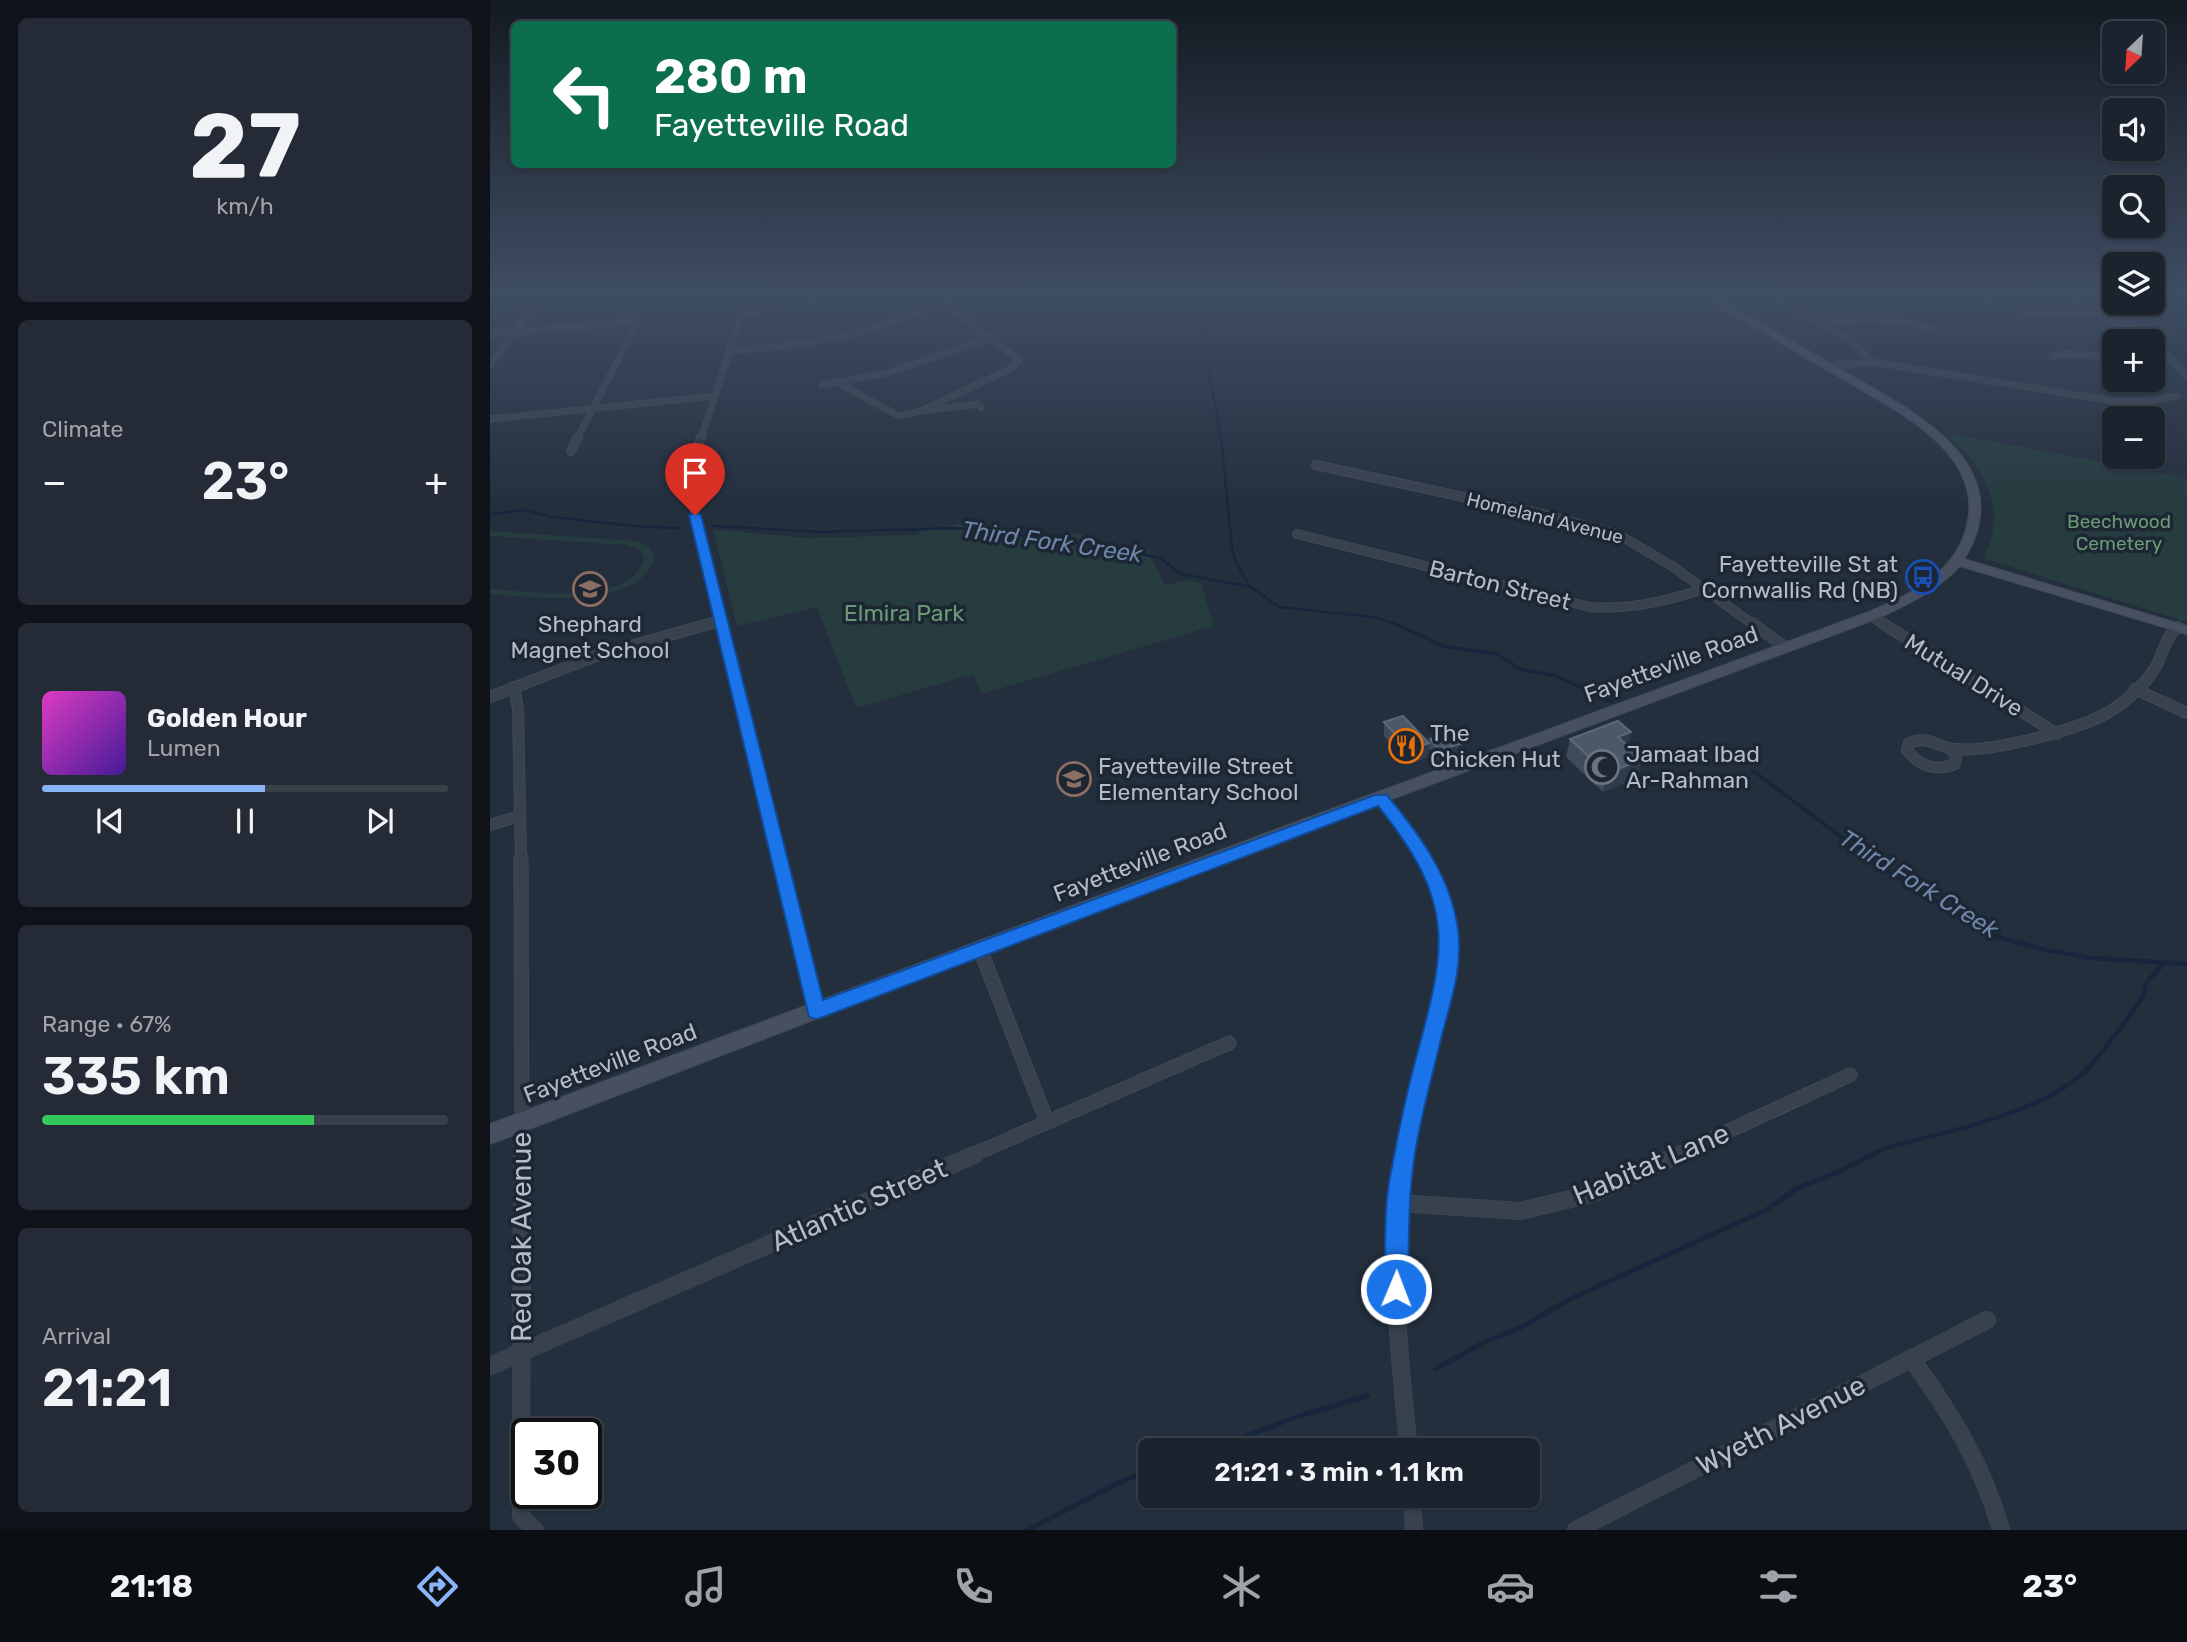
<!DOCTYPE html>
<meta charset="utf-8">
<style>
:root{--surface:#1b232e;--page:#242b36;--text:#f1f3f6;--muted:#a0a4aa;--line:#39404a;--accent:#8ab4f8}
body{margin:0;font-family:Rubik,sans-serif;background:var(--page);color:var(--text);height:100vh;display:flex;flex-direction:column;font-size:26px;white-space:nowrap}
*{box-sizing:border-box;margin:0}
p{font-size:23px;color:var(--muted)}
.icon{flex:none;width:38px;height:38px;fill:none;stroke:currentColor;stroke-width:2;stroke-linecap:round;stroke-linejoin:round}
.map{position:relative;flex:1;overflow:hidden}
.drawer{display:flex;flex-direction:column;gap:18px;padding:18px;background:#0f1319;width:490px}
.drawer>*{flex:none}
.guide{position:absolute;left:21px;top:21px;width:665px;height:147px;border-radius:10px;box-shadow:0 2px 5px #0004,0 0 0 2px var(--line);background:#0b6e4f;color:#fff;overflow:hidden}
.needle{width:46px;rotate:205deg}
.buttons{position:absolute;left:1612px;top:21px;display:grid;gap:14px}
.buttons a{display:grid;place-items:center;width:63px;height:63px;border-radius:10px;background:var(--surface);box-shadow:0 2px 5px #0004,0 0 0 2px var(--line);font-size:35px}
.speed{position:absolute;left:21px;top:1418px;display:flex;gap:14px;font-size:35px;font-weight:700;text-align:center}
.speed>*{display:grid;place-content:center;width:91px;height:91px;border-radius:50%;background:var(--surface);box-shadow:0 2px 5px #0004,0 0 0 2px var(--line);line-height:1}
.speed .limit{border:4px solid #111;border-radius:10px;background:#fff;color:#111}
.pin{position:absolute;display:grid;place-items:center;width:60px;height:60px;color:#fff;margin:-72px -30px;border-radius:50% 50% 50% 0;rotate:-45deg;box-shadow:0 0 7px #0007}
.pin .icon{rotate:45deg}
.me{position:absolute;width:77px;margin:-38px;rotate:1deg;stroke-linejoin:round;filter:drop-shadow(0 0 5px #0008)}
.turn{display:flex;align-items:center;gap:24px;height:147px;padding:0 28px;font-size:32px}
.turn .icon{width:91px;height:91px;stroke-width:2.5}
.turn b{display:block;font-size:49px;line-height:60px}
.big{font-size:52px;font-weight:600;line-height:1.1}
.drawer .card{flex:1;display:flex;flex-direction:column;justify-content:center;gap:10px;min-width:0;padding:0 24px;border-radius:10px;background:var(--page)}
.drawer .dial{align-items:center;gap:0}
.dial b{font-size:91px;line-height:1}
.song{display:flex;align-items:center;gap:21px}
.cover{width:84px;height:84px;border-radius:10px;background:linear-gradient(135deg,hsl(310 70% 55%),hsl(260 70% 35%))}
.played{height:7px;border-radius:4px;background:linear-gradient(90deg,var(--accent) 55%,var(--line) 55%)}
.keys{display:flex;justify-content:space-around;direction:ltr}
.heat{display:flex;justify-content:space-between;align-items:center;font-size:38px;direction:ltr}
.charge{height:10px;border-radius:5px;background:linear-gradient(90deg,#34c759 67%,var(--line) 0)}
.trip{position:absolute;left:648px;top:1438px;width:402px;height:70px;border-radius:10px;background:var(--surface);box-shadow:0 2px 5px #0004,0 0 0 2px var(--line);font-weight:600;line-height:70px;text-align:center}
.dock{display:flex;height:112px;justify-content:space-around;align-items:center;background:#0b0e12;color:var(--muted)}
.dock .icon{width:49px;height:49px}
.dock .on{color:var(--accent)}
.dock b{font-size:32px;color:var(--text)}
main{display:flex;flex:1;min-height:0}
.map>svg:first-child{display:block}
.green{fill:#263c3f}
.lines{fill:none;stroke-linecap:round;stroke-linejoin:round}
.stream-far4{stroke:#17263c;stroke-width:2}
.stream-far3{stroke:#17263c;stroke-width:2.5}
.stream-far2{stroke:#17263c;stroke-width:3.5}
.stream-far1{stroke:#17263c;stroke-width:4.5}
.stream{stroke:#17263c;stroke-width:5}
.street-far4-casing{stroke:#414a57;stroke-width:7}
.street-far3-casing{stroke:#414a57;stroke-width:10}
.street-far2-casing{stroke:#414a57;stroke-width:12}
.street-far1-casing{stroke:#414a57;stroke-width:15}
.street-casing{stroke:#414a57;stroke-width:18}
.secondary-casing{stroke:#414a57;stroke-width:2}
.street-far4{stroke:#38414e;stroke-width:6}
.street-far3{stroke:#38414e;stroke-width:8}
.street-far2{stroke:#38414e;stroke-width:10}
.street-far1{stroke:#38414e;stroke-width:13}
.street{stroke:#38414e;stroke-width:17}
.secondary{fill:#465061;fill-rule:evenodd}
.wall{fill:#3f4b5c}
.shaded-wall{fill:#2f3b4b}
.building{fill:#4b5868;stroke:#5c6777;stroke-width:2}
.route{fill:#1a73e8;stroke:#114b97;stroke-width:2}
.labels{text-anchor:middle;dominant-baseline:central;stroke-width:7;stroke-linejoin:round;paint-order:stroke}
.far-street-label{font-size:19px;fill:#b4bcc9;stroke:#1d2633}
.far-park-label{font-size:19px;fill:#6b9a76;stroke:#1d2633}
.poi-label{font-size:23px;fill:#b4bcc9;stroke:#1d2633;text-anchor:start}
.street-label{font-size:23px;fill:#b4bcc9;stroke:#1d2633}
.park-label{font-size:23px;fill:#6b9a76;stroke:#1d2633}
.water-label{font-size:24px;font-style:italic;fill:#6d86a8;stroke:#1d2633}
.near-street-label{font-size:28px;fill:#b4bcc9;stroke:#1d2633}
</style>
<main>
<section class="drawer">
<div class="card dial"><b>27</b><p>km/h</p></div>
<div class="card"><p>Climate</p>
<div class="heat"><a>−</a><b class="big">23°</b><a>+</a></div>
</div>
<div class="card">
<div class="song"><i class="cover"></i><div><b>Golden Hour</b><p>Lumen</p></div></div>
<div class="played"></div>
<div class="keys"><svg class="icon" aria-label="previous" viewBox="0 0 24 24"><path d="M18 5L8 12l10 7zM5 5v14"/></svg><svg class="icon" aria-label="pause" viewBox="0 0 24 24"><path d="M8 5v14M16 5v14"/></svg><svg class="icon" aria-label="next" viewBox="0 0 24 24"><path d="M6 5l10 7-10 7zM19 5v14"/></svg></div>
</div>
<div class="card"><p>Range · 67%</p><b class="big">335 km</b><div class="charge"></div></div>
<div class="card"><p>Arrival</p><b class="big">21:21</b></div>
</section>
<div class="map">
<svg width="1697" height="1530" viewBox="0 0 1697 1530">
<rect width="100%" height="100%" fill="#242f3e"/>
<path class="green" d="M827,291h60l1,21h-62z
M1462,434l235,44v144l-201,-63 -2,-4c24,-43 1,-88 -34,-117z
M484,521l6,18 27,-5h29l3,6 41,-8 11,25 54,-11 20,39 24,-5 12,3 13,43 -233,68 -7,-20 -118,34 -39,-101 -80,19 -24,-97 93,9 113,-3 -1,-3z
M0,531l147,10 11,5 7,11c-16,55 -124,40 -165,37v-5c35,2 145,19 154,-32l-5,-7 -13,-5 -136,-9z"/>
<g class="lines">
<path class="stream-far4" d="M704,291v22l14,33v20l13,73
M1611,291l13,5
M1638,303l42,18 17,12"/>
<path class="stream-far3" d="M731,437l11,111 3,13 14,24
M0,514l36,-4 26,7 92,10 38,1
M223,526l107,6 133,-4 46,3 47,10 43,2 71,15 21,16 70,13 28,20 94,10 26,8"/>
<path class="stream-far2" d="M903,623l53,24 51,7 23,15 36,7 56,26
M1262,770l120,90"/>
<path class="stream-far1" d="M1379,858l101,65 28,14 47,13 47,8 95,6
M1379,1156l16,-8c60,-16 164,-35 206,-83 19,-21 35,-45 52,-68l3,-14 18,-20"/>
<path class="stream" d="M946,1369l48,-27 38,-15 48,-28 196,-89 33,-23 33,-12 40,-20
M717,1451l92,-35 68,-20
M538,1530l90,-47 32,-13"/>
<g class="street-far4-casing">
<path id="street-far4" d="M1271,291l92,50 19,21
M1563,291c52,19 100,41 134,86
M1494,300l43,12h75
M451,301l78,59 -9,9 -89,42 57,-7 3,3
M250,312l62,-7 44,-14
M1331,323c38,-5 75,-6 112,6
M0,334l148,-13
M239,351c50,-4 100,-9 149,-24 31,-9 59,-26 91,-32 43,-7 86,7 129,0
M1562,356l16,-2 46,3
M1662,360l22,1
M0,366l52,-75
M1337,366l45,-4 241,39h36l28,-5
M349,383l60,33 22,-5
M332,385l65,-12 103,-35
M0,419l225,-23
M87,439l61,-118
M211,439l48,-148"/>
</g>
<g class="street-far3-casing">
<path id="street-far3" d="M211,437l-8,26 2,52 27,110
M81,451l7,-14
M826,465l235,51 68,19 53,31 82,59
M807,534l293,73c40,3 76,-6 114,-18
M1381,616l14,9
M216,625l13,-4"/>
</g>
<g class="street-far2-casing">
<path id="street-far2" d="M231,623l58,237
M1262,623l33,24
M1392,623l175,111
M24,687l4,22 3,151
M1645,689l52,24
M0,697l106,-41 116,-33
M1461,749l5,8 -1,7c-19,8 -36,2 -48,-14l2,-7c20,-8 27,4 45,6 36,4 124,-19 155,-37 17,-11 35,-26 46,-44 8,-13 10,-32 23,-41
M891,799l44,61
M0,825l30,-9"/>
</g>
<g class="street-far1-casing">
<path id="street-far1" d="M31,858l1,298
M289,858l37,153
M490,949l67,173
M480,1156l259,-113
M914,1156c5,-32 12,-64 21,-95 20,-73 40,-133 -1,-203
M1184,1156l176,-81"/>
</g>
<g class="street-casing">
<path id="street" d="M32,1155l-1,361 14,14
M914,1155c-17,97 -5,198 5,296
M909,1203l121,8 72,-17 86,-39
M1421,1358c39,54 72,107 90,172
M0,1366l484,-211
M922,1496l2,34
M1086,1530l411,-210"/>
</g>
<g class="secondary-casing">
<path id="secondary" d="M1208,291h9c42,26 86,51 129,76 67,39 189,94 128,192l223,67v8l-227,-68c-24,25 -53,39 -84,53l-573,213 -813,312v-20l801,-300 575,-211c43,-18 93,-40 102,-92 13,-70 -71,-110 -120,-139 -33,-19 -65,-38 -97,-57 -17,-10 -38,-20 -53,-34z"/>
</g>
<use href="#street-far4" class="street-far4"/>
<use href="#street-far3" class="street-far3"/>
<use href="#street-far2" class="street-far2"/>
<use href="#street-far1" class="street-far1"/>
<use href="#street" class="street"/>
<use href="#secondary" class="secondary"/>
</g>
<path class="wall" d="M894,722l45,21 -1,14 -19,7 -25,-28z
M1141,732l-3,15 10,31 -35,14 -37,-35 4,-18z
M940,739l29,14 -21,7 -9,-12z"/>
<path class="shaded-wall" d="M1141,732l-4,18 -9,-13z
M939,743l-1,14 -19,7 1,-14z
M970,744l-1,9 -21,7 1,-10z
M1152,759l-4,19 -35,14 4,-18z"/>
<path class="building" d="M913,716l26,27 -19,7 -26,-28z
M1128,721l13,11 -13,5 24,22 -35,15 -37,-35z
M960,733l10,11 -21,6 -9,-11z"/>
<linearGradient id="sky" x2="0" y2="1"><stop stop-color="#141a22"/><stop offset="0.58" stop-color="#3f4d63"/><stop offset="1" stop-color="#3f4d63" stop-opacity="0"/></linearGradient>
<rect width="1697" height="505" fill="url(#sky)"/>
<path class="route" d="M205,512l6,3 122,485 552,-205h12c33,40 64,82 71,135 5,36 -7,71 -16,105 -11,46 -25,94 -30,141 -4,37 -3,76 -4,113l-3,8 -9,4 -8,-4 -4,-8c2,-38 -1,-80 7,-117 7,-38 15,-77 25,-114 31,-113 40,-155 -38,-252l-555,211 -7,2 -7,-2 -120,-502z"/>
<defs>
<g id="bus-ring" transform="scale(1.75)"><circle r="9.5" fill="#1d2633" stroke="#1a4fb4" stroke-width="1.5"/><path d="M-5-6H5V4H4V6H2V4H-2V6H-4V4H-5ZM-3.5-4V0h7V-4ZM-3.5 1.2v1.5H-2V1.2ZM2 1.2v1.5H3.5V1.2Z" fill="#1a4fb4"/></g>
<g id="school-ring" transform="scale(1.75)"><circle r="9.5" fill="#1d2633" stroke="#8d6e63" stroke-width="1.5"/><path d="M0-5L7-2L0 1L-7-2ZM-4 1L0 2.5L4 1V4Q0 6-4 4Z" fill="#8d6e63"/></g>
<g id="restaurant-ring" transform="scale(1.75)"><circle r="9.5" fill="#1d2633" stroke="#e8710a" stroke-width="1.5"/><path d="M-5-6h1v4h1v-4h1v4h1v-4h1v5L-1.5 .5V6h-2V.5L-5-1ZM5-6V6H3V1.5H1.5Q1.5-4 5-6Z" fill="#e8710a"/></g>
<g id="mosque-ring" transform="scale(1.75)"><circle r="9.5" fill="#1d2633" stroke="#6b7280" stroke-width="1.5"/><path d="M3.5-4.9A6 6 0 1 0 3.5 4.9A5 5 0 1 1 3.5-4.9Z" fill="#6b7280"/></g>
</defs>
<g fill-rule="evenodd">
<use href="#bus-ring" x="1433" y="577"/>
<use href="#school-ring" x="100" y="589"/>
<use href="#restaurant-ring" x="916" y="746"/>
<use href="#mosque-ring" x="1112" y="767"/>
<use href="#school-ring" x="584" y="779"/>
</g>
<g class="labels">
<g class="far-street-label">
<text transform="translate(1055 518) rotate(14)">Homeland Avenue</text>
</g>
<g class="far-park-label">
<text x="1629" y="521">Beechwood<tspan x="1629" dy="22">Cemetery</tspan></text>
</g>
<g class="poi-label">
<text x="1408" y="564" text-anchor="end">Fayetteville St at<tspan x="1408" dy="26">Cornwallis Rd (NB)</tspan></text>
<text x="100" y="624" text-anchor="middle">Shephard<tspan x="100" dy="26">Magnet School</tspan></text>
<text x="940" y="733">The<tspan x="940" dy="26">Chicken Hut</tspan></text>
<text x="1136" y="754">Jamaat Ibad<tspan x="1136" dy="26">Ar-Rahman</tspan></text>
<text x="608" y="766">Fayetteville Street<tspan x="608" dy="26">Elementary School</tspan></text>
</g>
<g class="street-label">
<text transform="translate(1010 585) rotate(14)">Barton Street</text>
<text transform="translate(1181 664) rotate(-20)">Fayetteville Road</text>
<text transform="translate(1474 675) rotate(32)">Mutual Drive</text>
<text transform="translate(650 862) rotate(-21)">Fayetteville Road</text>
<text transform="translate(120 1063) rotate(-21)">Fayetteville Road</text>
</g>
<g class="park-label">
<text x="414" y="613">Elmira Park</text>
</g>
<g class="water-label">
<text transform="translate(562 542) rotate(8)">Third Fork Creek</text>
<text transform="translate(1429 884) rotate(32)">Third Fork Creek</text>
</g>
<g class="near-street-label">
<text transform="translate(1161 1164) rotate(-23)">Habitat Lane</text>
<text transform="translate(369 1205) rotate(-24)">Atlantic Street</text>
<text transform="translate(31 1237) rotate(-90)">Red Oak Avenue</text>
<text transform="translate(1291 1425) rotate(-27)">Wyeth Avenue</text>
</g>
</g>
</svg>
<div class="buttons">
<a><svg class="needle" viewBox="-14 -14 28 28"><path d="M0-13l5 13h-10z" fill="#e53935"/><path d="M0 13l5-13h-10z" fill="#a0a4aa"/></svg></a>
<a><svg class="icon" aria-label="sound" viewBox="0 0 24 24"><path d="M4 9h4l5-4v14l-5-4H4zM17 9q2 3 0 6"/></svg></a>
<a><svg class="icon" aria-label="search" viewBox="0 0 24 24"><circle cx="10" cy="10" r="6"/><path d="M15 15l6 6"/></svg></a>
<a><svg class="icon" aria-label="layers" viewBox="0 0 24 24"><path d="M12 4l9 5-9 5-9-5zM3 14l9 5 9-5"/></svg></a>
<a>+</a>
<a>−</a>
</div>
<div class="speed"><div class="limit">30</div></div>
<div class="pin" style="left:205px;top:515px;background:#d93025"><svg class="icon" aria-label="arrive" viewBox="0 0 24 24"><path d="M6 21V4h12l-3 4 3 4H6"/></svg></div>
<svg class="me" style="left:906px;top:1289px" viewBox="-20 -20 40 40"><circle r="17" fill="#1a73e8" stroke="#fff" stroke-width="3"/><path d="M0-11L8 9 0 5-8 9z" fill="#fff"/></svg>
<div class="trip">21:21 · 3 min · 1.1 km</div>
<div class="guide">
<div class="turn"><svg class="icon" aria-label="left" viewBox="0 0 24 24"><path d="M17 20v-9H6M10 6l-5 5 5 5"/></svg><div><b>280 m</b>Fayetteville Road</div></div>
</div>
</div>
</main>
<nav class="dock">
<b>21:18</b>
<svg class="icon on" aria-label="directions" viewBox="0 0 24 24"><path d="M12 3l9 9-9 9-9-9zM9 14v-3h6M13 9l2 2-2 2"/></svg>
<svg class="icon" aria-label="music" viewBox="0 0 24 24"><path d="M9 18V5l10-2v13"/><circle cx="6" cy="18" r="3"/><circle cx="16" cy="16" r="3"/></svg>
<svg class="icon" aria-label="phone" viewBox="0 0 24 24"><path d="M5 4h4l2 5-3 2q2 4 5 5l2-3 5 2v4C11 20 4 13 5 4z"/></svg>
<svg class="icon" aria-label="climate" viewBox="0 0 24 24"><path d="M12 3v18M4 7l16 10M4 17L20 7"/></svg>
<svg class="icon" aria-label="car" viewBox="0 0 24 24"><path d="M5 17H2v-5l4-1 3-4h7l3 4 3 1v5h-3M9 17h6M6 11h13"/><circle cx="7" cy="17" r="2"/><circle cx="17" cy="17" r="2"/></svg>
<svg class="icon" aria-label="filters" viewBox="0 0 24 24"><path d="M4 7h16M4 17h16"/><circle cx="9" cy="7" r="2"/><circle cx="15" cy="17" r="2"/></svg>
<b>23°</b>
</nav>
